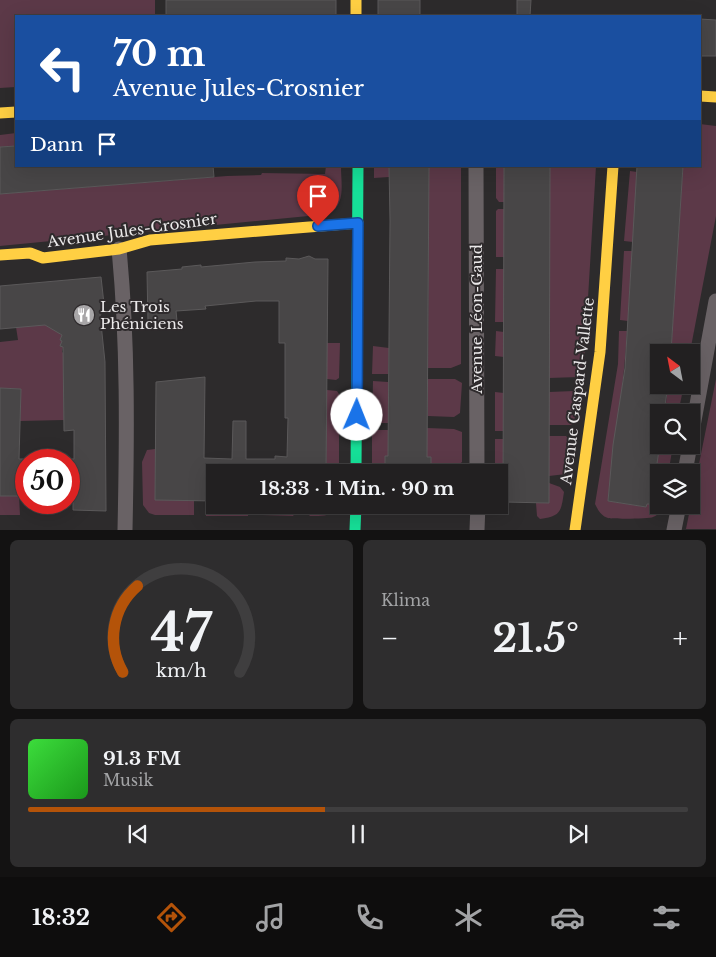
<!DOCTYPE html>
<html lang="de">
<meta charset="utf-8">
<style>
:root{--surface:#222021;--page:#2e2d2e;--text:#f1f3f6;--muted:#a2a3a5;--line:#3f3e3f;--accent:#b45309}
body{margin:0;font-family:"Libre Baskerville",serif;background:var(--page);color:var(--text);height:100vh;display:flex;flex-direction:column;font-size:19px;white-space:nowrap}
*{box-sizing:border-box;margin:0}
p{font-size:16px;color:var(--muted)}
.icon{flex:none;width:28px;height:28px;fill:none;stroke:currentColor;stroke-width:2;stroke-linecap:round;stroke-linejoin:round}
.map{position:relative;height:530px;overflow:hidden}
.panel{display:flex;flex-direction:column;gap:10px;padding:10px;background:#131212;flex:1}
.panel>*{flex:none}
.top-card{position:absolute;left:15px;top:15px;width:686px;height:152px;border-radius:0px;box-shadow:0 5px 20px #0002,0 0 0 1px var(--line);background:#1a4fa0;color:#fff;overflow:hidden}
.needle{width:32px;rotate:328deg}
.controls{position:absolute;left:650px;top:344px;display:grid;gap:10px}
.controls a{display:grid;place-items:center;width:50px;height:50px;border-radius:0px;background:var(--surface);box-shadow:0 5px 20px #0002,0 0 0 1px var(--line);font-size:25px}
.speed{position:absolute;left:15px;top:449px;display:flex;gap:10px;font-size:25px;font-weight:700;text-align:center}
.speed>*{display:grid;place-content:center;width:65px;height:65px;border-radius:50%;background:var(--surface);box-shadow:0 5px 20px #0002,0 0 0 1px var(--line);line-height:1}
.speed .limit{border:8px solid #d22;background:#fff;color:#111}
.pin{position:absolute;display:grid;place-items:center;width:42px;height:42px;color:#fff;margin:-51px -21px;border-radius:50% 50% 50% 0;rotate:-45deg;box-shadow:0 0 5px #0007}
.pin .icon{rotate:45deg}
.me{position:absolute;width:55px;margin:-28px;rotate:1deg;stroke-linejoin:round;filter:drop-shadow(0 0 4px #0008)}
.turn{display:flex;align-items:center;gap:18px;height:105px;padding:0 15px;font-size:22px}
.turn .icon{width:65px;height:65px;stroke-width:2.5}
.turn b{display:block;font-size:35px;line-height:42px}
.then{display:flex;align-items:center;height:48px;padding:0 15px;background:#0003;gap:10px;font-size:19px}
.big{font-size:38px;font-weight:800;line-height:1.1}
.panel .card{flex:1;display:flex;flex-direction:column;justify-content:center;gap:8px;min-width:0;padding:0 18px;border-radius:8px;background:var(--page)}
.panel .dial{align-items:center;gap:0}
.dial svg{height:130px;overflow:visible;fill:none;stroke:var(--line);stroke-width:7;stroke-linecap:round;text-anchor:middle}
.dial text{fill:var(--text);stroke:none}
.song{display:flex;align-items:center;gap:15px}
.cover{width:60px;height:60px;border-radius:8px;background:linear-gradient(135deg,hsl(120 70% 55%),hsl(120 70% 35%))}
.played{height:5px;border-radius:2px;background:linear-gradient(90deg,var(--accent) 45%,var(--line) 45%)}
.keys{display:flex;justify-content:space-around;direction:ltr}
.heat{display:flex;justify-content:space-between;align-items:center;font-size:28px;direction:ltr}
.panel .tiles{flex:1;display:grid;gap:10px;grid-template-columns:1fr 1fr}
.card:last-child{grid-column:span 2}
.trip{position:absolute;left:206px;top:464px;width:302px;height:50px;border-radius:0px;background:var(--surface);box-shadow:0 5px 20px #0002,0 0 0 1px var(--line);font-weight:800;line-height:50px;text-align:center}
.tabs{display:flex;height:80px;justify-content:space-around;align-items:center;background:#0e0d0d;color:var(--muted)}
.tabs .icon{width:35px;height:35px}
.tabs .current{color:var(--accent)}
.tabs b{font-size:22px;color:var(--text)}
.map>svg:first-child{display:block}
.green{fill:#5c3948}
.building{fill:#484647;stroke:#5b595a}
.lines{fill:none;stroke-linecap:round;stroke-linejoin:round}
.street{stroke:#696265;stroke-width:15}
.fast{stroke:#16e098;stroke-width:11}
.slow{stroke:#ffcf43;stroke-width:11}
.route-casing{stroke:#114b97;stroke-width:12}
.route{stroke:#1a73e8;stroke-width:9}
.labels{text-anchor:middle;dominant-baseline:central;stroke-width:4;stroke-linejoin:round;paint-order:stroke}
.street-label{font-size:15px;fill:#ebe9ea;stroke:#2e2a2c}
.poi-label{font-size:15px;fill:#ebe9ea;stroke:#2e2a2c;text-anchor:start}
</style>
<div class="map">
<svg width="716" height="530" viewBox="0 0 716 530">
<rect width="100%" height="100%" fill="#2d2b2c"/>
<path class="green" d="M0,0h155v16h-139v71l-16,1z
M700,124l16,2v90l-26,136h-19l12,-186h17z
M16,133v13l-16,1v-12z
M326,166h15c0,19 5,37 -12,48l-329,32v-52l227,-18 34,-1 1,-2 63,1z
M374,166h15v11l-15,1z
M429,166h32v198l-10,4h-23z
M496,166h8v36h-5l-3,-4z
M550,166h46l-12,198 -5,13 -30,1z
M630,171l7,1 -4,70 -9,-1z
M498,209h6v48h-8v-46z
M624,251h8l-4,70 -8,-1z
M496,269h8v53h-9z
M57,318l3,16 2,1 -2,5 3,1 -2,5 2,1 -1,5 3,2 -2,12 1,54 -44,1 1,-32 -21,-1v-46l18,-2 -2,-13z
M496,331l8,1v25l-9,-1z
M619,331h8c-3,57 -13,113 -19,170l38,6 1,-3h4l2,-12 6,1v12h4c-2,5 -4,10 -10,12 -3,2 -41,2 -45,1 -7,-2 -10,-8 -13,-14l23,-140z
M327,343h13l-1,35 -3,2 -9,-1z
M373,346l16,2 -1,26h-16z
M428,379h27l7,4 -2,30 -6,4 -26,-1z
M716,379v150h-30z
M373,381l15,1v41h-16z
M668,385h16l-4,19 -14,-1z
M327,390l10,1 2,3v78h-13z
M574,391l4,6 -4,26 -3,2h-22v-33z
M495,392l9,1 -1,38h-8z
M427,428l27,1 8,3v30l-6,5h-25v-10h-4z
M372,430h16v26l-3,12h-13z
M549,436h17l6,7 -6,31 -17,2z
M495,439h8v42h-3v-9h-5z
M660,445h13l-4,24 -13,-2z
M155,449v51h39v15h-39l-6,-2 -6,-8 -1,-43 5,-12z
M549,483l11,4 4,5c-3,20 -3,24 -24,27l-3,-3 -1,-13 13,-1z
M0,496h19l1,19h-20z
M206,501h9v4h33v11h-42z
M262,505h35l-1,7 -3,4 -31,-1z
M307,505h32c-6,12 -17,11 -29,11l-2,-2z"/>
<path class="building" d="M166,0h170v16h-170z
M378,0h42v16h-42z
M517,0h14l-1,16h-13z
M700,19l16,1v36h-16z
M16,146v20h197l1,11 -214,17v-47z
M389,166h40l-2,291h4v15h-46v-16h3l2,-235z
M504,166h46l-1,337 -46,-1z
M637,166h46l-12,186h-12v33h9l-4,27h-5v38l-8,54h-4l-1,3 -38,-6 5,-56 12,-77z
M309,256l6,3h13l-2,213h-111v29l-60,-1 1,-118 49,-5 -1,81 28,1 1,-38h13v38h29v-3l12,1 1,-39h-3v-75h-6v-42h-23l-51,5 1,3 -30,2 1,10 -29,3 -1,-52 35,-3v-2l19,-2v2l54,-5 31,-1v-3l13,1z
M101,277l4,36 -5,1 5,48 1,149 -33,-1v-11h-4v-40h5v-29l-10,1 -1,-84 -3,-1 2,-5 -2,-1 2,-5 -17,-10 -45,4v-43z
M0,388l21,1 -2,70h7v37h-26z"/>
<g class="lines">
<path class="street" d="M476,166l1,306
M119,249c9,93 8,187 6,281
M691,437l25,-136
M685,472l5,-27
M477,530l1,-25
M674,530l5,-25"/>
<path class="fast" d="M356,472l2,-306
M355,530l1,-25"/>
<path class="slow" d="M356,0v16
M700,96l16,1
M0,113l16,-1
M0,255l30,-2 13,5 76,-9 31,-9 208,-17
M575,530l25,-178 13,-186"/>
</g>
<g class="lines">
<g class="route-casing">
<path id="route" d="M318,226l40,-3 -1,192"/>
</g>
<use href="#route" class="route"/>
</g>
<defs>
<g id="restaurant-disc" transform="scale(1.125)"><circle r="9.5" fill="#a8a6a8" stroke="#2e2a2c"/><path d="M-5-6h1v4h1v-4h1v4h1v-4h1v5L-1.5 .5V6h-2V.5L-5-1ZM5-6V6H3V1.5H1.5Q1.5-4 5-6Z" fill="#fff"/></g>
</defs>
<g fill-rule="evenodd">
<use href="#restaurant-disc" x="84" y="315"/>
</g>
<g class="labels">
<g class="street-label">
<text transform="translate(132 230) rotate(-8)">Avenue Jules-Crosnier</text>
<text transform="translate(476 319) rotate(-90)">Avenue Léon-Gaud</text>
<text transform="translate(577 391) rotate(-83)">Avenue Gaspard-Vallette</text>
</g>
<g class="poi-label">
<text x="100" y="306">Les Trois<tspan x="100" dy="17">Phéniciens</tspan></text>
</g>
</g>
</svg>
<div class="controls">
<a><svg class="needle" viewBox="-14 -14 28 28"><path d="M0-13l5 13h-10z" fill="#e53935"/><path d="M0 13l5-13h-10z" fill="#a2a3a5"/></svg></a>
<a><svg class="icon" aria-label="search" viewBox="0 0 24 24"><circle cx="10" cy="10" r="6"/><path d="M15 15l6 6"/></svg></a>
<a><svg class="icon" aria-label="layers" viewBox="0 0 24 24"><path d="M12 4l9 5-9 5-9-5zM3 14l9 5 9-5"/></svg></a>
</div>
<div class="speed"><div class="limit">50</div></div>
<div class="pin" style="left:318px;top:226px;background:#d93025"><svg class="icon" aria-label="arrive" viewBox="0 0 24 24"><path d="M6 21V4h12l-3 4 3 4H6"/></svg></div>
<svg class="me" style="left:357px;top:415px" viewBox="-20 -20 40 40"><circle r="19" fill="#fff"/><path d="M0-13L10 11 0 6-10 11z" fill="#1a73e8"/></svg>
<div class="trip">18:33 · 1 Min. · 90 m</div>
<div class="top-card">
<div class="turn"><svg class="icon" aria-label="left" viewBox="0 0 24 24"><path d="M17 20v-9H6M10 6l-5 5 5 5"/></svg><div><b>70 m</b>Avenue Jules-Crosnier</div></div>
<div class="then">Dann<svg class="icon" aria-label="arrive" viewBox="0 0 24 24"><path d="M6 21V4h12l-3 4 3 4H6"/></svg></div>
</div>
</div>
<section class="panel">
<div class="tiles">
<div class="card dial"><svg viewBox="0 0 100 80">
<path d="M14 69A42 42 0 1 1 86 69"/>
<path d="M14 69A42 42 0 0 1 23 16" stroke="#b45309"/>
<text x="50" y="56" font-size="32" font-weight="700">47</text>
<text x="50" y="72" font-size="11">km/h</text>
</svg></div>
<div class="card"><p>Klima</p>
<div class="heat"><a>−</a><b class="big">21.5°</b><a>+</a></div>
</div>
<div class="card">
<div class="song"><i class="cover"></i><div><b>91.3 FM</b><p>Musik</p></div></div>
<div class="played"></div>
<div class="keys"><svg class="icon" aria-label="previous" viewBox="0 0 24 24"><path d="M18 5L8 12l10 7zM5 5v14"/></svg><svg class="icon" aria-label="pause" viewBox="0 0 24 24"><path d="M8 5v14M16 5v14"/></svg><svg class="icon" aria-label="next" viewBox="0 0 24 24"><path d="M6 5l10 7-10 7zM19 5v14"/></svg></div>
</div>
</div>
</section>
<nav class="tabs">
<b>18:32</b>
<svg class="icon current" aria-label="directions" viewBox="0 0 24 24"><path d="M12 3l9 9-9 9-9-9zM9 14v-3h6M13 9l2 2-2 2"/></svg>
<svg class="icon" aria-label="music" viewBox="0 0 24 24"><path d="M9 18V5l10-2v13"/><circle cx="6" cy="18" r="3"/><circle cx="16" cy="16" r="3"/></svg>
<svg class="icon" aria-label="phone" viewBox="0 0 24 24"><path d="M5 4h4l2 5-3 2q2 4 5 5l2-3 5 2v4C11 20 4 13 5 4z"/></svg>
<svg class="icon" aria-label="climate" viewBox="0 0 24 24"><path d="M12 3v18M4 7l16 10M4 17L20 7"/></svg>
<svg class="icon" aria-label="car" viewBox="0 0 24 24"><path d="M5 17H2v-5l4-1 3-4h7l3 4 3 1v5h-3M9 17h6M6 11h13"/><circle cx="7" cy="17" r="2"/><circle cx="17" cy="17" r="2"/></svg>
<svg class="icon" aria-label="filters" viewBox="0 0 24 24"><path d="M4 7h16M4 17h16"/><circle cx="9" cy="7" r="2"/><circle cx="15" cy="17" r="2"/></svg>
</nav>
